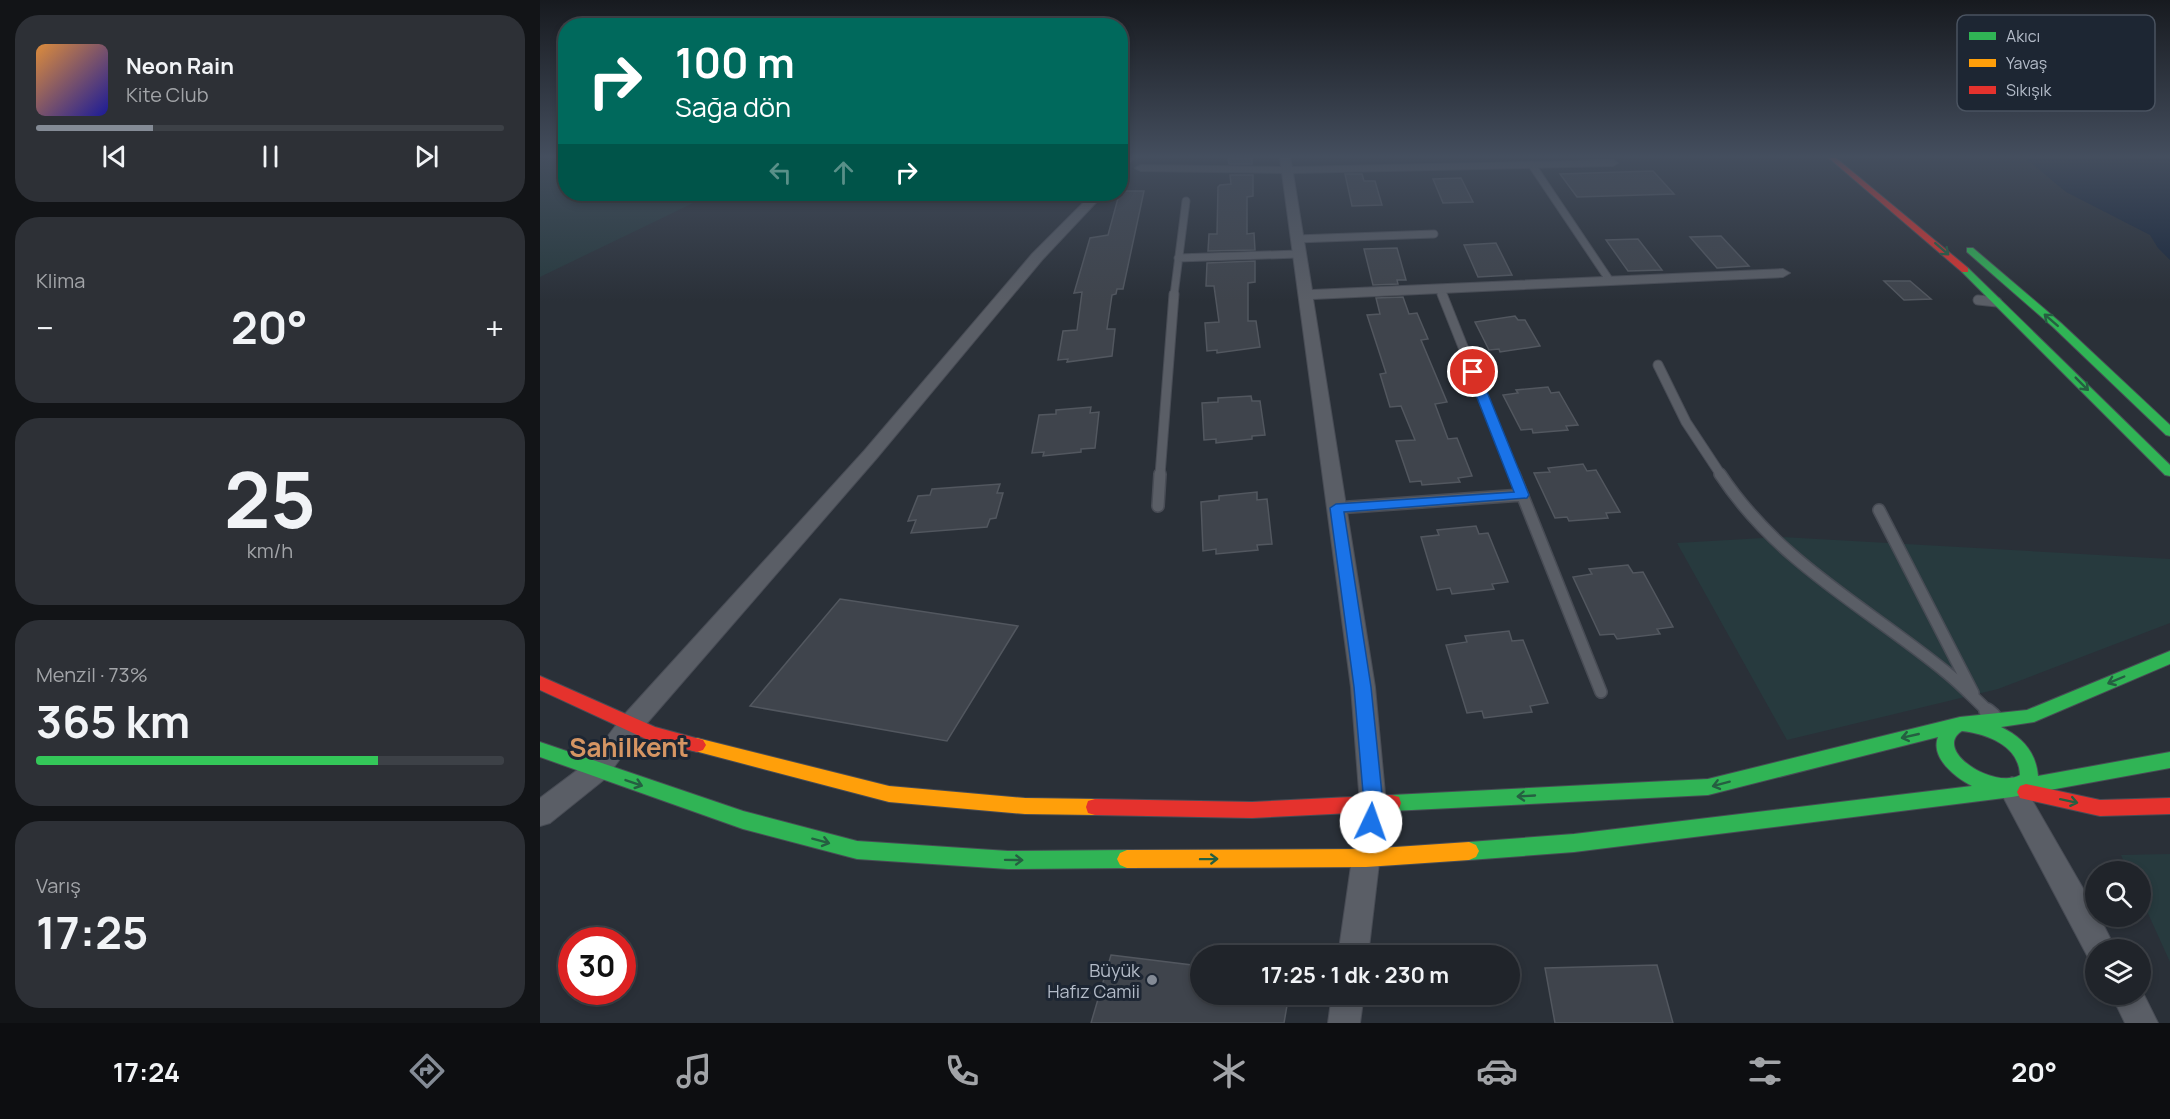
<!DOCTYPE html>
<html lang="tr">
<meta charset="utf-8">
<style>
:root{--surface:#20242a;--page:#2d3036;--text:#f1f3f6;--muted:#a2a4a8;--line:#3d4147;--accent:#848b96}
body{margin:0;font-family:Manrope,sans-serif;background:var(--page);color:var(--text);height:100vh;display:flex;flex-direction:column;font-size:22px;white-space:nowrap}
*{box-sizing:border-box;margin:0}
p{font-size:20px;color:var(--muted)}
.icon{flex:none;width:33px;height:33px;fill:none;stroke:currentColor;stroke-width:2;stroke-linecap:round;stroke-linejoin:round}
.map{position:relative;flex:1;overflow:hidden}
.sheet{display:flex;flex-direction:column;gap:15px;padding:15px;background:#121417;width:540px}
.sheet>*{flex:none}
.guide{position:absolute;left:18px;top:18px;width:570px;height:183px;border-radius:24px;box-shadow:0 3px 9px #0003,0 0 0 2px var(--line);background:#00695c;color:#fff;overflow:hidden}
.buttons{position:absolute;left:1545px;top:861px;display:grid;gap:12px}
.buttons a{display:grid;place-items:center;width:66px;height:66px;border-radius:50%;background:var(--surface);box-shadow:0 3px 9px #0003,0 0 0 2px var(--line);font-size:30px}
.speed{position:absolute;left:18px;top:927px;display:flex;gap:12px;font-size:30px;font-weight:700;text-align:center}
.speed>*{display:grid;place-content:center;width:78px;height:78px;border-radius:50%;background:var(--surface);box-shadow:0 3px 9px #0003,0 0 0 2px var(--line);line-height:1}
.speed .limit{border:9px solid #d22;background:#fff;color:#111}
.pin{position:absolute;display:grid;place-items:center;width:51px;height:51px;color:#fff;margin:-26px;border:3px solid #fff;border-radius:50%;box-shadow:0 2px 6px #0007}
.me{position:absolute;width:66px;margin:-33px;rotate:3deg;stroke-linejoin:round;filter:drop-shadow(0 0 4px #0008)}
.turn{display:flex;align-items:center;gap:21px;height:126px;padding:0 18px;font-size:27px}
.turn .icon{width:78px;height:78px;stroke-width:2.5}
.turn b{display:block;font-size:42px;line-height:51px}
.lanes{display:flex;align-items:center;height:57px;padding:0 18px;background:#0003;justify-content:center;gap:30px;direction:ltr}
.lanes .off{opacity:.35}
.big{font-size:45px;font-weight:700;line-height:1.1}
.sheet .widget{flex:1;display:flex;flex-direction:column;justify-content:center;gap:9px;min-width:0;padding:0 21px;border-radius:24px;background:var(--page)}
.sheet .dial{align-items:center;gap:0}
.dial b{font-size:78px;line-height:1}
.song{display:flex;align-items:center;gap:18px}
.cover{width:72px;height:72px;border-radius:9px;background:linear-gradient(135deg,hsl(30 70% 55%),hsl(240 70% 35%))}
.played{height:6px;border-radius:3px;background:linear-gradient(90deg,var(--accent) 25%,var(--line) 25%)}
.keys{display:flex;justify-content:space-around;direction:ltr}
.heat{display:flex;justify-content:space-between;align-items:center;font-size:33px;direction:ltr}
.charge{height:9px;border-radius:4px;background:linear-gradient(90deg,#34c759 73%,var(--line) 0)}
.trip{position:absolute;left:650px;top:945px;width:330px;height:60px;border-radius:30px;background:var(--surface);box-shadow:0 3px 9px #0003,0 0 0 2px var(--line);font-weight:700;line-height:60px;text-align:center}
.dock{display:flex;height:96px;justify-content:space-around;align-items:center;background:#0d0e11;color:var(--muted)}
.dock .icon{width:42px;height:42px}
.dock .selected{color:var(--accent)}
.dock b{font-size:27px;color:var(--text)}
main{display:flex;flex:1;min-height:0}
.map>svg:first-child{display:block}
.green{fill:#273a3e}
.water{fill:#19273c}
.building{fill:#3f444c;stroke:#52575f;stroke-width:1.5}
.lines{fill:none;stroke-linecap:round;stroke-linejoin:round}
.lane-far3-casing{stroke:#484c55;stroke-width:9}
.lane-far2-casing{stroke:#484c55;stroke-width:11}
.lane-far1-casing{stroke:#484c55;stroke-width:14}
.lane-casing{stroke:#484c55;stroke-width:18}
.street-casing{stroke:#484c55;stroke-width:2}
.fast-casing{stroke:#484c55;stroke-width:2}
.slow-casing{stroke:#484c55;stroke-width:2}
.jam-casing{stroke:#484c55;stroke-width:2}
.lane-far3{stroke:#5a5e66;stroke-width:7}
.lane-far2{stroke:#5a5e66;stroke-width:9}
.lane-far1{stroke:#5a5e66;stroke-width:11}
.lane{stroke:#5a5e66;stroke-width:15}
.street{fill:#5a5e66;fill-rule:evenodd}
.fast{fill:#30b455;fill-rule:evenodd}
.slow{fill:#ff9f0a;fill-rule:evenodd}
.jam{fill:#e5322d;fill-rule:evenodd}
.oneway{stroke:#255f41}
.route{fill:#1a73e8;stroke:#114b97;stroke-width:1.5}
.poi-dot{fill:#848b96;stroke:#1d2633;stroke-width:2}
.labels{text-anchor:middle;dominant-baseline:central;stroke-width:6;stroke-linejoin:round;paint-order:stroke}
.near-poi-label{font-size:18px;fill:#b4bcc9;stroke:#1d2633;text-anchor:end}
.near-district-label{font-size:26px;font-weight:bold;fill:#d59563;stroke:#1d2633}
.key{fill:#1d2633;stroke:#4a5360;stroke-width:1.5}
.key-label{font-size:16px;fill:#b4bcc9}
</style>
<main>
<section class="sheet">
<div class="widget">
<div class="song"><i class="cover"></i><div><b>Neon Rain</b><p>Kite Club</p></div></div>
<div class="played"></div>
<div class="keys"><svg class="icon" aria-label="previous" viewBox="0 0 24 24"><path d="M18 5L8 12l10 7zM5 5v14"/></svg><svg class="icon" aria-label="pause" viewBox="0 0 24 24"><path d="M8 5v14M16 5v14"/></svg><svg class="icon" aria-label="next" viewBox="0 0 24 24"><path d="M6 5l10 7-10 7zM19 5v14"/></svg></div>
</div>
<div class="widget"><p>Klima</p>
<div class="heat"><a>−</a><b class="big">20°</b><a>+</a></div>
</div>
<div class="widget dial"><b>25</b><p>km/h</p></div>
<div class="widget"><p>Menzil · 73%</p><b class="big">365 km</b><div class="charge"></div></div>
<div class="widget"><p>Varış</p><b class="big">17:25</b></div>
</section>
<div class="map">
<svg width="1630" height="1023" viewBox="0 0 1630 1023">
<rect width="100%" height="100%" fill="#2a3038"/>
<path class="green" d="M0,158h25l1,36h146l-172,83z
M1242,537l388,22v64l-172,66 -211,51 -110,-197z
M1630,854v108l-29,-64 -1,-26 -12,-1 -7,-16z"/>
<path class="water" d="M1485,158h145v102l-12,-12 -8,-13 -84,-43z"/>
<path class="building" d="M688,158h24v6h-23z
M1113,171l21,23 -97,3 -17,-23z
M805,174h17l2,7h11l7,24 -30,1z
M690,175h23v21l-6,1v37l7,-1 1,17 -47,1 1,-17h8l1,-47 2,-2 11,-1z
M921,178l12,24 -30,1 -10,-24z
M580,191h24l-21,98h-6l-1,5 -4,1 -5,34h8l-3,27 -45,6 1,-3 -10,1 5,-29 14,-1 5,-38 -8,1 16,-55 18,-3z
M1181,236l28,30 -32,2 -27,-31z
M1098,239l24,31 -34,1 -22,-31z
M956,243l16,32 -34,2 -14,-32z
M857,248l9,32h-9l1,4 -25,1 -9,-36z
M715,261v21l-7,1v38h8l4,26 -43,6v-3l-10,1 -2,-28 14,-1 -5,-36h-8l1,-23z
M1344,281h26l21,18 -27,1z
M863,297l6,17 8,-1 11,26 -7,1 26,62 -12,2 13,35 9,-1 15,38 -14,2 2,4 -38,3 -1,-4 -11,1 -14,-41 19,-1 -14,-34 -11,1 -10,-33 6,-1 -19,-58 13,-1 -4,-16z
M975,316l3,4h7l15,26 -40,6 -1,-3 -10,1 -14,-28z
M1008,387l3,6 8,-1 19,33 -12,1 2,4 -35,3 -1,-4 -11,1 -18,-35 15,-2 -2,-3z
M711,396l1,5h8l5,34 -13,1v3l-36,4v-4l-12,1 -2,-37 16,-1v-4z
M551,407l-1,6 9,-1 -4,36 -14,1v3l-38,4 1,-4 -12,1 7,-38 17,-1v-4z
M1043,464l4,7 9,-1 24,42 -14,1 2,5 -39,3 -2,-4 -12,1 -21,-45 16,-1 -2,-4z
M460,484l-3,9h6l-7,25 -6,1 -3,8 -76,6 5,-13 -8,1 10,-25 12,-1 2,-6z
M717,492v8l10,-1 5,45 -15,1 1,5 -42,4v-5l-13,2 -2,-49 18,-2v-4z
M936,526l3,8 9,-1 20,49 -16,2 2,5 -42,5 -2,-6 -13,2 -16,-53 18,-2 -2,-5z
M1088,565l5,8 10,-1 30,55 -16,2 3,5 -43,5 -3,-5 -14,1 -27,-58 19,-3 -3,-5z
M300,599l178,27 -71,115 -197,-35z
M969,631l3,10 11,-1 25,63 -18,3 2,6 -48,6 -2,-7 -15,2 -21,-68 21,-3 -2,-6z
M571,955l89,11v28h89l-5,29h-193z
M1117,965l16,58h-118l-10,-55z"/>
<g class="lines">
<g class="lane-far3-casing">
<path id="lane-far3" d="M992,165l78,116
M756,239l138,-5
M638,258l120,-4
M900,289l3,6
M634,295l12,-94"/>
</g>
<g class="lane-far2-casing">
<path id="lane-far2" d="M902,294l72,181
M1438,300l19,2
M1118,365l28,57 35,53
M620,475l14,-181"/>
</g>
<g class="lane-far1-casing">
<path id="lane-far1" d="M974,474l87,218
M1180,474c59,89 145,132 226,198 15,12 29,27 43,40
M618,506l2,-32
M796,508l186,-13
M1339,510l94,183"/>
</g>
<g class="lane-casing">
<path id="lane" d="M1447,711l6,5"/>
</g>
<g class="street-casing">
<path id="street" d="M584,158h10l-14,15v-11z
M740,158h10l2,9 321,-7 5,3 -5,3 -320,7 19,117 471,-21 7,4 -7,4 -470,22 62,388 11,117 -18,152h-30l22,-152 -9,-117 -69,-514 -141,-2 -6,-3 6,-3 140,2z
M552,194h12l-62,66 -166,199 -235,271 -35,48 -56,45 -10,3v-28l48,-36 35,-46 241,-265 168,-197z
M1472,777l9,4 75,130v5h3l17,34h-20v13l-6,-2 -91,-172 4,-8z
M1600,987l18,36h-33l-14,-29h29z
M792,994h32l-4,29h-32z"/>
</g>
<g class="fast-casing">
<path id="fast" d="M1427,248h6l88,75 109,102v11l-4,-1 -113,-108 -86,-75z
M1422,268h6l202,197v11l-5,-1 -203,-203z
M1630,651v13l-136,58 -33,5c21,10 35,25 37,49l132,-24v16l-158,29 -438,55 -105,8 -7,-3 -3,-6 3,-6 7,-3 105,-8 398,-48c-16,-8 -42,-28 -34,-49l-230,58 -316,16 -7,-2 -2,-6 2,-6 7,-2 316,-16 252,-62 67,-7zM1422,731c26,3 57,15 58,44 -26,15 -88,-25 -58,-44z
M0,742l203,69 114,30 151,10 119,-1 7,3 3,6 -3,6 -7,3 -119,1 -151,-10 -114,-30 -203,-72z"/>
</g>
<g class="slow-casing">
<path id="slow" d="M157,738l192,48 136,12 70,1 7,2 2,6 -2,6 -7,2 -70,-1 -136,-12 -198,-52 -3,-5 3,-5z
M929,842l7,3 3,6 -3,6 -7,3 -103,7 -239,1 -7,-3 -3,-6 3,-6 7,-3 239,-1z"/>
</g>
<g class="jam-casing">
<path id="jam" d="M1289,158h7l132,110v4h-6z
M0,676l115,51 48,13 3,5 -3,5 -6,2 -51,-13 -106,-49z
M1486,784l74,16 70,-2v16l-70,2 -80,-18 -3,-6 3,-6z
M852,795l7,2 2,6 -2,6 -7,2 -140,7 -157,-3 -7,-2 -2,-6 2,-6 7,-2 157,3z"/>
</g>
<use href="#lane-far3" class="lane-far3"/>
<use href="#lane-far2" class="lane-far2"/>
<use href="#lane-far1" class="lane-far1"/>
<use href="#lane" class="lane"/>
<use href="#street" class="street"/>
<use href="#fast" class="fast"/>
<use href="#slow" class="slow"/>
<use href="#jam" class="jam"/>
</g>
<defs><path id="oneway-shaft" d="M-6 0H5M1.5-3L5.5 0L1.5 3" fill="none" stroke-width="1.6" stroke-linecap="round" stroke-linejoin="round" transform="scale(1.5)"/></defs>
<g class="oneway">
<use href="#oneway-shaft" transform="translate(1402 249) rotate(41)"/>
<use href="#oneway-shaft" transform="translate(1511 320) rotate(-139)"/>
<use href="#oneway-shaft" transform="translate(1542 384) rotate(45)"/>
<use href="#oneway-shaft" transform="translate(1576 680) rotate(157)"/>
<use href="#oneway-shaft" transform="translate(1370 736) rotate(167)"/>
<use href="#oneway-shaft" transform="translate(94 783) rotate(19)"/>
<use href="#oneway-shaft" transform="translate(1181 784) rotate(165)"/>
<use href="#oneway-shaft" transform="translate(986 796) rotate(177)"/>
<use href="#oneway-shaft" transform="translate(1529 801) rotate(12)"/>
<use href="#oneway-shaft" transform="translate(281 841) rotate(15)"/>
<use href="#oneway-shaft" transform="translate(669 859) rotate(-1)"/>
<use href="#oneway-shaft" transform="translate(474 860) rotate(1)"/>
</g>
<linearGradient id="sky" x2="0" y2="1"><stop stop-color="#171a1f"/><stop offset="0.52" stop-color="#444e5e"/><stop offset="1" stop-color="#444e5e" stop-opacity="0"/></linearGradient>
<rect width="1630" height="301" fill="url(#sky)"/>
<path class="route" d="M933,368l6,4 50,123 -2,3 -183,14 27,175 12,117 -5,24 -7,3 -7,-3 -3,-6 3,-18 -10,-117 -24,-179 6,-4 178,-12 -47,-120z"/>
<circle class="poi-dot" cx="612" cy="980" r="6"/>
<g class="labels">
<g class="near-poi-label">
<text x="600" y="970">Büyük<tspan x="600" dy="21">Hafız Camii</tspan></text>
</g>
<g class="near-district-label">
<text x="89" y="747">Sahilkent</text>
</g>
</g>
<rect x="1417" y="15" width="198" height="96" rx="9" class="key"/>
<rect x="1429" y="32" width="27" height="8" fill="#30b455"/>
<rect x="1429" y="59" width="27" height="8" fill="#ff9f0a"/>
<rect x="1429" y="86" width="27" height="8" fill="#e5322d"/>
<g class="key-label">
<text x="1466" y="42">Akıcı</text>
<text x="1466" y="69">Yavaş</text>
<text x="1466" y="96">Sıkışık</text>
</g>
</svg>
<div class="buttons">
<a><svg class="icon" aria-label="search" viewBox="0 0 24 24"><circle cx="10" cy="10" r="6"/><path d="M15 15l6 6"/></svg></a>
<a><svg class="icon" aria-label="layers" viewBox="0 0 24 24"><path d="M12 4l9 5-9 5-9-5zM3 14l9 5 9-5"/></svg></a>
</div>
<div class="speed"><div class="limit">30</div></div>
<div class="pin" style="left:933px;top:372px;background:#d93025"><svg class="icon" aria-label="arrive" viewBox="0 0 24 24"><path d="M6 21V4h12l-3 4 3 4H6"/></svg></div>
<svg class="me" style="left:831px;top:822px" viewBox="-20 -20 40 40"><circle r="19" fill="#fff"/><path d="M0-13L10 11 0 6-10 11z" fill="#1a73e8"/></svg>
<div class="trip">17:25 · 1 dk · 230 m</div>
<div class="guide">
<div class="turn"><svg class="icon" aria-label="right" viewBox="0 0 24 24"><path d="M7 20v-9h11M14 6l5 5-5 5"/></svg><div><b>100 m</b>Sağa dön</div></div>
<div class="lanes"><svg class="icon off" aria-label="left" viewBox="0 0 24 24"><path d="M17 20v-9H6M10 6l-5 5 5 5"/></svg><svg class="icon off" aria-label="ahead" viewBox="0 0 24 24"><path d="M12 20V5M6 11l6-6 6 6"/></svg><svg class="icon" aria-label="right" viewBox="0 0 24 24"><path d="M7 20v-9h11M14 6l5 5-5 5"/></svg></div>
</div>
</div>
</main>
<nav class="dock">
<b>17:24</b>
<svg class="icon selected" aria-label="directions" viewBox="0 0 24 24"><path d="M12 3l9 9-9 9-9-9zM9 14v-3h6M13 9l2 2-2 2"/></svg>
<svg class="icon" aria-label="music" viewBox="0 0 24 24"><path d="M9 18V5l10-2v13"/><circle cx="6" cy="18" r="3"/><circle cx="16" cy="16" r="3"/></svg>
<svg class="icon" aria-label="phone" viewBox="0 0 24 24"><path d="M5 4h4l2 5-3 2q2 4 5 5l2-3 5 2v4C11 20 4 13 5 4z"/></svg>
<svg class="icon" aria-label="climate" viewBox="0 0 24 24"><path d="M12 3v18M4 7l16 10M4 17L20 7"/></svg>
<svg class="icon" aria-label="car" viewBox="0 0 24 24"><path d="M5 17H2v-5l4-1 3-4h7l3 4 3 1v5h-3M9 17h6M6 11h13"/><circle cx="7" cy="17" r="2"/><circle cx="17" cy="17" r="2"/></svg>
<svg class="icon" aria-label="filters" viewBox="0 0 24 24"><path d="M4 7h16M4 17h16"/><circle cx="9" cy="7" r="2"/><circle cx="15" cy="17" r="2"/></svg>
<b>20°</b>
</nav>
